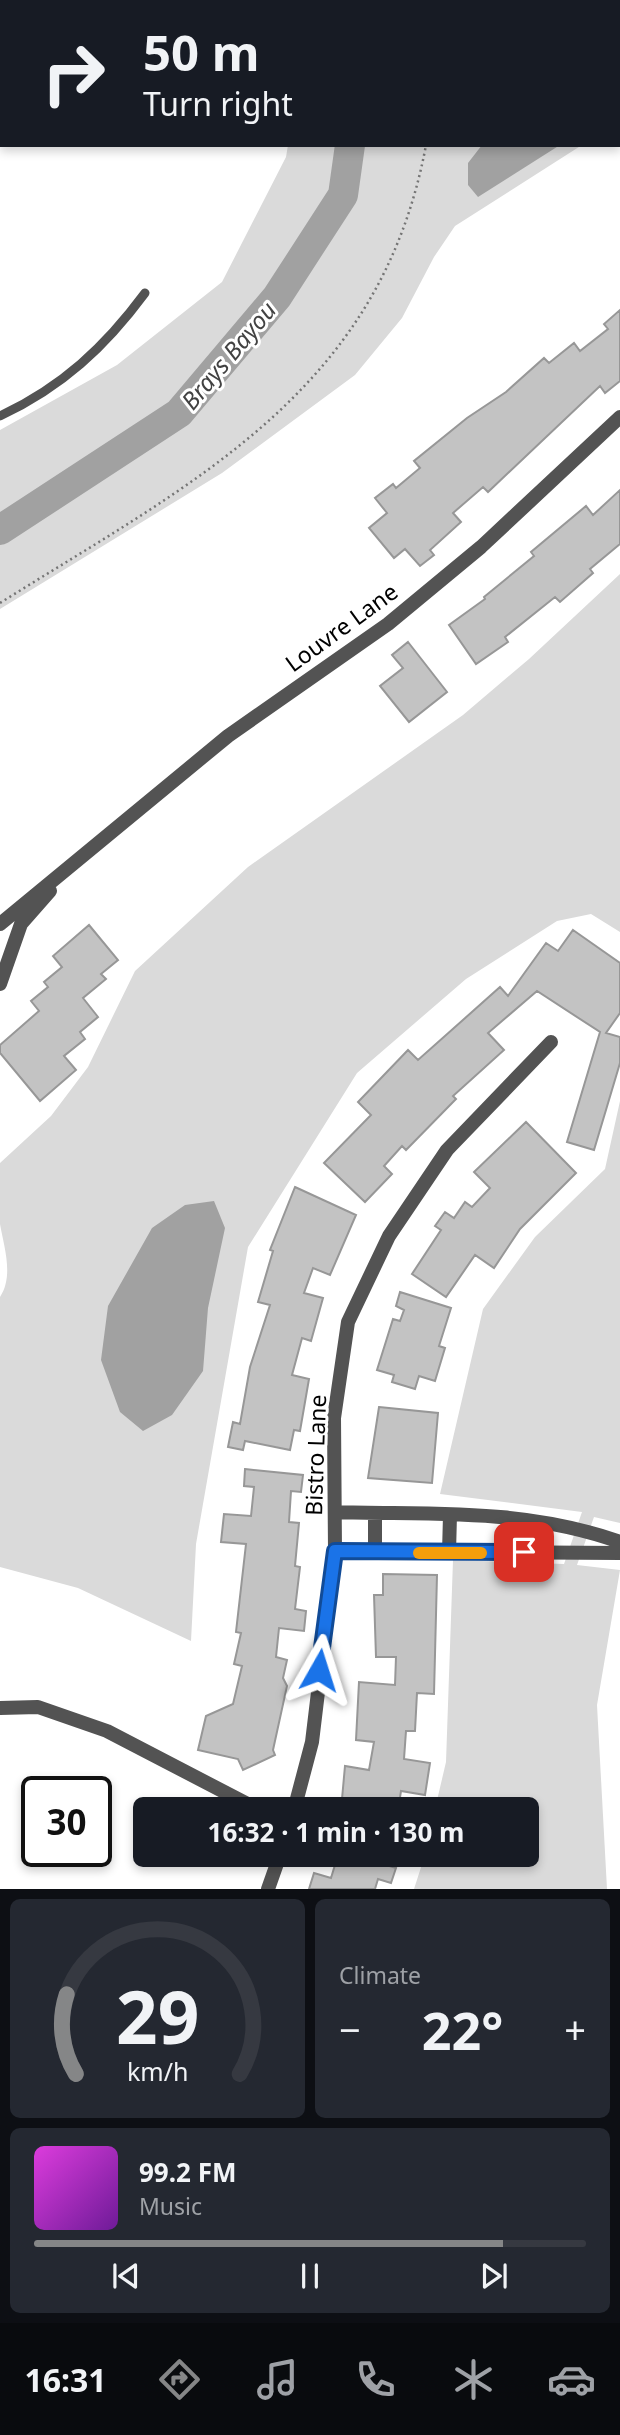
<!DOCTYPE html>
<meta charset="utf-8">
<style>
:root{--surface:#171b24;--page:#242831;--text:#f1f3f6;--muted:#9ea1a6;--line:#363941;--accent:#858687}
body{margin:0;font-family:"Noto Sans",sans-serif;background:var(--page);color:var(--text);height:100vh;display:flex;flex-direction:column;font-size:26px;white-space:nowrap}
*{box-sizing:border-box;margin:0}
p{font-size:23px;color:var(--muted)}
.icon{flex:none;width:38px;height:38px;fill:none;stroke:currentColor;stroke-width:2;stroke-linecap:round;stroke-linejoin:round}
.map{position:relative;height:1889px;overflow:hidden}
.details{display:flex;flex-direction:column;gap:10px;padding:10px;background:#0d0f14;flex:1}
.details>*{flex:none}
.banner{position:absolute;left:0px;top:0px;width:621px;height:147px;box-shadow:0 4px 10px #0003;background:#171b24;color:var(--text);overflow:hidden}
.speed{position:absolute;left:21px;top:1776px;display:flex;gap:14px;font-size:35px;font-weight:700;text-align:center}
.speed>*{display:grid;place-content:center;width:91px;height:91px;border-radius:50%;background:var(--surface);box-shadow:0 4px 10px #0003;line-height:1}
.speed .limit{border:4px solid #111;border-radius:10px;background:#fff;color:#111}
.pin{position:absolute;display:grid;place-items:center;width:60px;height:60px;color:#fff;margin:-30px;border-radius:14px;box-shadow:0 4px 10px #0006}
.me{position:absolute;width:77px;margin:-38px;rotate:6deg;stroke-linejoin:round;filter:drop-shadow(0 0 5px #0008)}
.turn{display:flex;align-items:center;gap:24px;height:147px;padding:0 28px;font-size:32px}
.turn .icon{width:91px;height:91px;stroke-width:2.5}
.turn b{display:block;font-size:49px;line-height:60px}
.big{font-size:52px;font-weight:700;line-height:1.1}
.details .tile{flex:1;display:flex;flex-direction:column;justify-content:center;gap:10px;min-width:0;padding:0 24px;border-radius:10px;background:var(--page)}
.details .dial{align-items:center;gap:0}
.dial svg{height:182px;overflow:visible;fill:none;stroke:var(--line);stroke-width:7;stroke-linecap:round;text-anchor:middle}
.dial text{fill:var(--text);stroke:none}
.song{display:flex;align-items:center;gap:21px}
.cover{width:84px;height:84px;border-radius:10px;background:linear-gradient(135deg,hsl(300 70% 55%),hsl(280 70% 35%))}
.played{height:7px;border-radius:4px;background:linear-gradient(90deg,var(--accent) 85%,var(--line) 85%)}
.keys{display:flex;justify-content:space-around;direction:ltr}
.heat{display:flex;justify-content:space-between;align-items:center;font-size:38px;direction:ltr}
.details .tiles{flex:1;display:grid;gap:10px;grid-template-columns:1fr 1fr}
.tile:last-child{grid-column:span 2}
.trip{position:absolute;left:133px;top:1797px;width:406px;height:70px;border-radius:10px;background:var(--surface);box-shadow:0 4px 10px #0003;font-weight:700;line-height:70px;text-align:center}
.dock{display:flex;height:112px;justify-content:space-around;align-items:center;background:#090b0e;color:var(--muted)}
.dock .icon{width:49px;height:49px}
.dock .selected{color:var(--accent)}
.dock b{font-size:32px;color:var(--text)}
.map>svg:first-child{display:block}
.green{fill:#dadada}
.water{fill:#a1a1a1}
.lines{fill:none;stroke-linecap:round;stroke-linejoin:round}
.river{stroke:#a1a1a1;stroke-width:30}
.building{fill:#c3c3c3;stroke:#979797;stroke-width:2}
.path{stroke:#757575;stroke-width:2.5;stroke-dasharray:2 3.5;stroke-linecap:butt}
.service{stroke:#535353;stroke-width:9}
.minor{stroke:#535353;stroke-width:14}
.route-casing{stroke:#114b97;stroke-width:18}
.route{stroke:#1a73e8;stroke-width:12}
.slow{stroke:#f59e0b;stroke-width:12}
.labels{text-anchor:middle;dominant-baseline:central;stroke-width:6;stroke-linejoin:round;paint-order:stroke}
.street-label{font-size:23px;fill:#000;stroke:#fff}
.water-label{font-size:24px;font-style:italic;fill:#424242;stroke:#fff}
</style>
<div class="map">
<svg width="620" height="1889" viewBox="0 0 620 1889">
<rect width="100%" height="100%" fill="#fff"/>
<path class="green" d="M288,145h294l-127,81 -21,31 -32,61 -47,57 -133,98 -222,136v-179l117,-65 105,-83 64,-125z
M620,574v358l-29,-18 -34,7 -91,58 -109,94 -109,174 -52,297 -5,97 -113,-53 -78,-21v-270c14,-21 4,-50 0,-73 0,-19 0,-41 0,-61l51,-47 37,-49 47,-96 113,-104 215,-152 66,-56z
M620,1101v422l-26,-6 -17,48 43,5 -23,135 10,184h-193l11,-34h102v-45l-92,-1 11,-47 7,-202 111,4 18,-52 -142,-18 43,-185 52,-72 70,-68z"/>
<path class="water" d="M482,145h78l-82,52 -10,-12v-22z
M214,1201l11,27 -17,80 -5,63 -31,44 -29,16 -23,-19 -19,-52 7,-54 44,-78 33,-23z"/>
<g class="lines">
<path class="river" d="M360,0v2
M0,530l179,-117 98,-116 66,-102 7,-50"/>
</g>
<path class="building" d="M620,310v71l-15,12 -5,-7 -112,106 -5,-5 -30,26 8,9 -31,28 4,5 -14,11 -15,-17 -11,9 -25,-30 18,-15 -12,-15 18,-14 3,4 24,-20 -6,-7 53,-43 39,-26 38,-34 5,5 25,-20 6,8 28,-22 -4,-5z
M620,490v54l-30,25 3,4 -33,29 -5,-5 -50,40 3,5 -32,22 -27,-39 36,-26 -1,-2 50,-41 -3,-4 55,-46 7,9z
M408,642l39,50 -38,30 -29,-36 23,-18 -11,-13z
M89,925l29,35 -17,14 5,5 -23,19 15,19 -18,15 5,7 -21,17 12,14 -36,31 -40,-48v-8l39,-34 -8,-10 17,-14 -4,-5 18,-15 -9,-11z
M573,930l47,33v50l-14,20 14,4v26l-26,87 -27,-8 33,-110 -63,-41 -49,42 16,17 -51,46 3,3 -50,51 -4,-4 -18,20 8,8 -27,28 -41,-39 47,-48 -13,-13 50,-52 10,10 82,-73 8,9 38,-53 12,8z
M526,1122l50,51 -56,56 -26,39 -19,-13 -29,42 -34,-23 29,-44 -6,-4 10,-14 9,6 11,-16 7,5 18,-19 -16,-16z
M295,1187l61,28 -26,60 -17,-7 -9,25 19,5 -12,43 -9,-3 -10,37 17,4 -9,52 -6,-1 -4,20 -45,-9 -2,9 -15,-3 5,-25 7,2 10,-57 20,-62 -12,-3 15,-51 -3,-1z
M400,1292l51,16 -12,38 6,2 -10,33 -16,-5 -4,13 -23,-7 2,-7 -17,-5 16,-51 7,2 4,-11 -8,-4z
M379,1407l59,6 -6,70 -64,-5z
M245,1469l58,6 -2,17 -10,-1 -2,31 10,1 -4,43 5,1 -5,42 11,2 -2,20 -25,-3 -3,29 11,3 -4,18 4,8 -14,64 2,5 -32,15 -5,-11 -40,-9 8,-34 27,-12 9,-38 -8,-2 7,-31 -5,-1 10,-88 -25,-2 3,-28 27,2 3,-29 -10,-1z
M383,1574l54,1 -3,119 -17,-1 -2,38h-9l-2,28 26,4 -5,32 -24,-4 -3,19h-57l4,-44 24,4 5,-28 -18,-2 3,-58 36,3 1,-28h-20l-2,-62h9z
M338,1855h16l42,13 -5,15 -13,-4 -3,10h-66l5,-16 17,5z"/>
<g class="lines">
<path class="path" d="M427,0v2
M0,603c193,-121 380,-211 426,-458"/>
<path class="service" d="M0,416c62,-29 105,-69 145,-123"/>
<path class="minor" d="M0,924l228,-188 160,-112 93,-77 139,-130
M0,984l21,-60 29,-33
M336,1512c99,3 189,-4 284,30
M375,1513v39
M335,1551l285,2
M449,1553l1,-38
M0,1708l38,-1 69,24 152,79
M294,1810l18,-68 23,-191 -1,-133 14,-96 41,-86 58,-86 104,-108
M268,1889l12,-34"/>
</g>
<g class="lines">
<g class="route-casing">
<path id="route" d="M319,1670l16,-119 189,1"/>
</g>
<use href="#route" class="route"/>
<path class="slow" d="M419,1553h62"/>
</g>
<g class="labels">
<g class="street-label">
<text transform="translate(341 627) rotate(-36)">Louvre Lane</text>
<text transform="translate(315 1455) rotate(-88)">Bistro Lane</text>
</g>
<g class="water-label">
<text transform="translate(228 355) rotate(-50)">Brays Bayou</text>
</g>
</g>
</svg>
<div class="speed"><div class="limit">30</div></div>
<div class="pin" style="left:524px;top:1552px;background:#d93025"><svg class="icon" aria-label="arrive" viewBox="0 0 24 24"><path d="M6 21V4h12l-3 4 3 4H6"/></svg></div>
<svg class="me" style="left:319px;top:1670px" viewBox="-20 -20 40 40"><path d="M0-17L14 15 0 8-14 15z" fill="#1a73e8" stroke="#fff" stroke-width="4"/></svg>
<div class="trip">16:32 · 1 min · 130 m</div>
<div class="banner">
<div class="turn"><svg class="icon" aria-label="right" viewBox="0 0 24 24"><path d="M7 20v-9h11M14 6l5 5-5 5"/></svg><div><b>50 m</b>Turn right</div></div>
</div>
</div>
<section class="details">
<div class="tiles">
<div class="tile dial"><svg viewBox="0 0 100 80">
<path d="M14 69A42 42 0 1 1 86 69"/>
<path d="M14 69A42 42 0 0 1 10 34" stroke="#858687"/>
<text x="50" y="56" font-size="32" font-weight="700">29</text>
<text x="50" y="72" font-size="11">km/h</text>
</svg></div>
<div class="tile"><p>Climate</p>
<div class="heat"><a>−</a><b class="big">22°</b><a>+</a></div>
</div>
<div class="tile">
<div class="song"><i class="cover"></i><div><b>99.2 FM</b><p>Music</p></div></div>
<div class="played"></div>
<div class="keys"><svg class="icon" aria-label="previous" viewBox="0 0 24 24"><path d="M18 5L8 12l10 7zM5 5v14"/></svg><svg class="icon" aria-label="pause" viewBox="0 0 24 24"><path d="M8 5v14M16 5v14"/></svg><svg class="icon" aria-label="next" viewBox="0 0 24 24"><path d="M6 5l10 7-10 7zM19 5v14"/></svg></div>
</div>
</div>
</section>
<nav class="dock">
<b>16:31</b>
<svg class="icon selected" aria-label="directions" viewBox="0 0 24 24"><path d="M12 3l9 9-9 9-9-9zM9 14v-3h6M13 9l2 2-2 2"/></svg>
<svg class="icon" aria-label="music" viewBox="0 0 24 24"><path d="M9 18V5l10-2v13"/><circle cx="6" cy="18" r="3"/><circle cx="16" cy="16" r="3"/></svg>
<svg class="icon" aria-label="phone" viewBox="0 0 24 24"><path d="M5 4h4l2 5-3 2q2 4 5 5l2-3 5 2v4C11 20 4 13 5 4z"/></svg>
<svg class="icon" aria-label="climate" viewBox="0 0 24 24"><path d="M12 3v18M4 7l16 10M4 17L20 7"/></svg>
<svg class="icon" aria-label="car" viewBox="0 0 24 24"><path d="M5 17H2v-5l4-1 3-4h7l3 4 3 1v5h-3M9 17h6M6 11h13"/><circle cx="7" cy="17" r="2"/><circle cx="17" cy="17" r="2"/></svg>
</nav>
